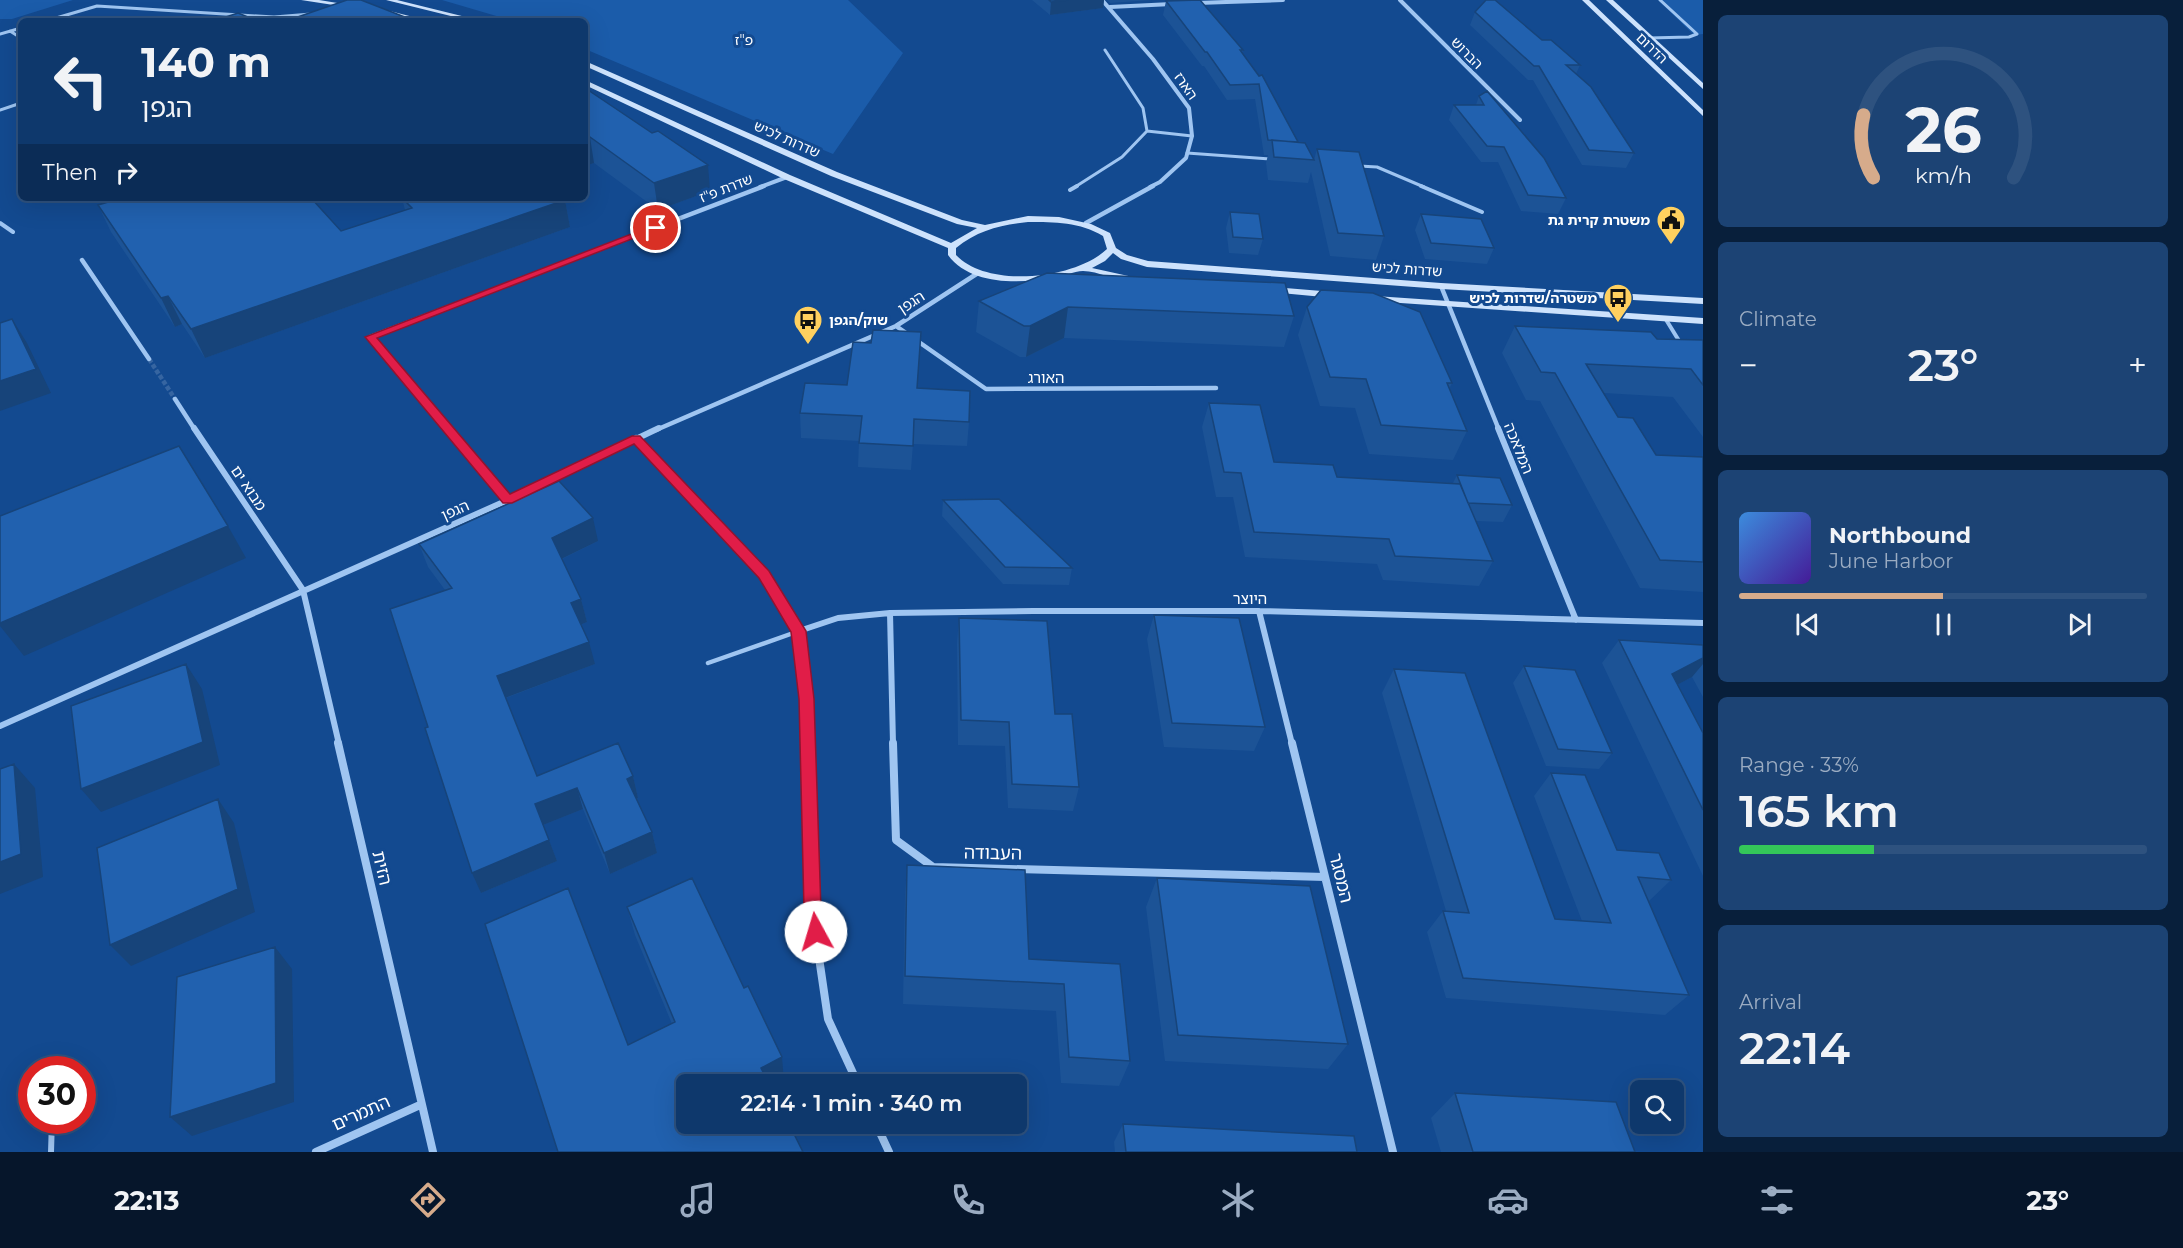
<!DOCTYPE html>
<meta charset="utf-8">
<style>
:root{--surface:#0e386c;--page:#1c4374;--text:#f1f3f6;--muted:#9bacc2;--line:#2e527f;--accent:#d6ab8b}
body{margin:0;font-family:Montserrat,"Noto Sans Hebrew",sans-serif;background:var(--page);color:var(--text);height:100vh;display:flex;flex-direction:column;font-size:22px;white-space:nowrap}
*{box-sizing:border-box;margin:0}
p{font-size:20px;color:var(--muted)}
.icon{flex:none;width:33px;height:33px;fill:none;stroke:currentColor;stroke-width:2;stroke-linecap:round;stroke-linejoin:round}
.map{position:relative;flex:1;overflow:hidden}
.panel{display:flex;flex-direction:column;gap:15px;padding:15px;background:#081f3b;width:480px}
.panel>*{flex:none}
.guide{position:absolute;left:18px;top:18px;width:570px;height:183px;border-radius:9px;box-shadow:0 6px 24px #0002,0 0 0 2px var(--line);background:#0e386c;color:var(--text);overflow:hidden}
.fabs{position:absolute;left:1630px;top:1080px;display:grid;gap:12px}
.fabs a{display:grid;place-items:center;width:54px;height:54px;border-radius:9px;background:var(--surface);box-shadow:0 6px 24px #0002,0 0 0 2px var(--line);font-size:30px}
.speed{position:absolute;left:18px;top:1056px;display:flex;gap:12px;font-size:30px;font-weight:700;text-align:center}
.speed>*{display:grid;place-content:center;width:78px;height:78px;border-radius:50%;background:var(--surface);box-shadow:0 6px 24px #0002,0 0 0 2px var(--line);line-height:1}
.speed .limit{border:9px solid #d22;background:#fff;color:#111}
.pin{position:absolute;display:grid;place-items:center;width:51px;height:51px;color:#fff;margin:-26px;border:3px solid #fff;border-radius:50%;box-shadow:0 2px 6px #0007}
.me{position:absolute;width:66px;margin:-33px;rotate:354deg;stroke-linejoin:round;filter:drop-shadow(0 0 4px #0008)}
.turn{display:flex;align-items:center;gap:21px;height:126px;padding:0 24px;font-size:27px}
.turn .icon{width:78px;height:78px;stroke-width:2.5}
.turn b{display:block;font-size:42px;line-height:51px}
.then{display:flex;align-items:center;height:57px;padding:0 24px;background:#0003;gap:12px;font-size:22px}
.big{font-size:45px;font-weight:600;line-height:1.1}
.panel .card{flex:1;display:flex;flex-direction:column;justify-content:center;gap:9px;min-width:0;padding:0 21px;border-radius:9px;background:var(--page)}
.panel .dial{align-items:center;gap:0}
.dial svg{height:156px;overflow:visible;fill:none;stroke:var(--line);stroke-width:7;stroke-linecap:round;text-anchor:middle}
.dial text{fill:var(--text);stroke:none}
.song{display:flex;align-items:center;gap:18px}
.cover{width:72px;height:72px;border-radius:9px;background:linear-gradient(135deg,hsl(210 70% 55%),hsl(260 70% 35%))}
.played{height:6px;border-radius:3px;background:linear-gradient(90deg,var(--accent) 50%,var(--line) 50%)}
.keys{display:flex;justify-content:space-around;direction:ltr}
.heat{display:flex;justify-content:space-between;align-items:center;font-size:33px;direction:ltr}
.charge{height:9px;border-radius:4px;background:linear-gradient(90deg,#34c759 33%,var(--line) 0)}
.trip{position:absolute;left:676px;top:1074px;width:351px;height:60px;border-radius:9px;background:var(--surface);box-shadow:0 6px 24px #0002,0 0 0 2px var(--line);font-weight:600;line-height:60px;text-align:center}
.dock{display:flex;height:96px;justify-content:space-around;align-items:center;background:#06162b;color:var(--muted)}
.dock .icon{width:42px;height:42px}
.dock .on{color:var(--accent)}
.dock b{font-size:27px;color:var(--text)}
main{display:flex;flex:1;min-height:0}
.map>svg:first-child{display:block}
.green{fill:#1b5caa}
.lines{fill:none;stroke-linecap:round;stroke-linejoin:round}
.minor-tunnel{stroke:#3665a1;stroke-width:4.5;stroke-dasharray:4.5 2;stroke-linecap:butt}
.service-far3{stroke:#9fc5f1;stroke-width:3}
.service-far2{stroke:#9fc5f1;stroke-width:4}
.service-far1{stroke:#9fc5f1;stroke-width:4.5}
.service{stroke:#9fc5f1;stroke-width:6}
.minor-far3{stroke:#9fc5f1;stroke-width:4}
.minor-far2{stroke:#9fc5f1;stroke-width:4.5}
.minor-far1{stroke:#9fc5f1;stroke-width:6}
.minor{stroke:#9fc5f1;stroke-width:8}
.secondary{fill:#cde2fc;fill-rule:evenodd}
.wall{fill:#1c5396}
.shaded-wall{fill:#17447a}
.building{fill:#2161af;stroke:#17447a;stroke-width:1.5}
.route{fill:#e11d48;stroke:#92132f;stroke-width:1.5}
.labels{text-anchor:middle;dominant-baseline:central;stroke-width:6;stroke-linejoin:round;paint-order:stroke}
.far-neighbourhood-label{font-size:14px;fill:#fff;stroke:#134a90}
.far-street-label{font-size:14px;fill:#fff;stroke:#134a90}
.far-poi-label{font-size:14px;font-weight:bold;fill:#fff;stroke:#134a90;text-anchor:end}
.street-label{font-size:15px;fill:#fff;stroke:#134a90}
.near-street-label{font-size:18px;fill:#fff;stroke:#134a90}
</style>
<main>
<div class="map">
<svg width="1703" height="1152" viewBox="0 0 1703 1152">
<rect width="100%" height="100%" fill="#134a90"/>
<path class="green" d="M0,0h73l-61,19h-12z
M442,0h406l55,53 -70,101 -248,-105v-28h-72z
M1658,0h45v34l-9,1z"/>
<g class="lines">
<path class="minor-tunnel" d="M149,359l26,40"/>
<path class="service-far3" d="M46,21l51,-15 177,11 37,-3
M261,21l10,-3
M10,31l11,7
M0,34l21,-6
M1649,38l40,-1 8,-3 -37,-34
M0,110l21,-7
M1147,131l45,5
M1187,153l83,6
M1359,166l18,1 47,20
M1075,187l47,-30 25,-26 -4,-23 -38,-58"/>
<path class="service-far2" d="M1421,186l61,26
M1070,190l7,-4
M0,223l13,9
M1665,318l16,26"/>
<path class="service-far1" d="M708,663l91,-32"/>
<path class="service" d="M51,1152l1,-32"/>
<path class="minor-far3" d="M1102,0l51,59 36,49 3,28 -6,22 -26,24 -10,5
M1400,0l120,120
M1197,3l86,-3
M1110,7l62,-3
M760,187l27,-10"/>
<path class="minor-far2" d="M1086,223l67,-37
M82,260l67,99
M1441,286l58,144
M896,326l90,63 230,-1
M175,399l20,31
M448,430l-78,-93 394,-151
M656,430l240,-104 82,-53"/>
<path class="minor-far1" d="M194,428l109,162 36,154
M447,428l61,72
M1498,428l78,192
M636,438l128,136 35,57 8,68 1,45
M1259,611l33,133
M890,613l3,131
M799,631l39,-13 52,-5 143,-2h226l444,12
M0,726l508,-226 151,-72"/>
<path class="minor" d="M338,743l95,409
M808,743l4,167 16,109 30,65
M893,743l3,97 37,27 392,10
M1292,743l101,409
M876,1124l13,28
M316,1152l104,-47"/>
<path class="secondary" d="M301,0h18l37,6 -3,2z
M386,0h11l85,21h-11z
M1582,0h7l114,110v6z
M1606,0h7l90,83v6z
M382,9l43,11 1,1h-11l-35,-9 -1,-1z
M585,61l252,111 125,48 23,5 43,-9 31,1 32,7 19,9 6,15 11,7 21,6 293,22 262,15v6l-262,-15 -294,-22 -26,-8 -8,-6 -8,8 -13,7 41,9v4c-16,2 -33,-10 -50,-10 -9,0 -21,6 -31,7 -34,6 -82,7 -104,-23v-7l-164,-69 -199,-94v-5l205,95 161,68 26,-15 -20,-4 -126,-48 -246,-110zM1028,222c27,0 52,0 75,14l4,13c-31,30 -119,40 -151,6v-7c22,-18 45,-23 72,-26z
M1273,287l61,5 5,3 -5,3 -64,-6 -2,-2z
M1375,296l328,22v6l-331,-23 -2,-2z"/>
</g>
<path class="wall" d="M1032,0h72l-1,8 -53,7z
M1107,0h45l-42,3z
M1166,1l77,49 -1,3 56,89 16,18 3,-11 67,87 -8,24 -46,-4 -19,-84 -3,11 -40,-3 -2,-17 2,-8h-4l-9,-56 -28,1 -23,-34h-2l-39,-51z
M1475,12l67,28 38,25 -4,9 58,79 -8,15 -44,-3 -49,-85h-5l-58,-55z
M585,88l125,103 -52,19 -64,-47 -9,3z
M1479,96l87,102 -8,16 -37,-3 -23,-49h-17l-32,-42 5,-15h22z
M402,198l163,2 5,27 -365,131 -23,-34 -7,3 -64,-95 -13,-27 243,26 64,-21z
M1230,212l33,27 -5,16 -29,-2 -3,-25z
M1421,214l73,34 -7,16 -62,-5 -10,-29z
M979,301l315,15 -10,31 -220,-9 -38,19h-6l-44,-25z
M1307,307l145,76 -3,6 18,42 -14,29 -84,-6 -14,-46 -35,-2 -22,-71z
M1515,326l142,13 46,1v97l-30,-40 -69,-4 14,24 38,38 47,2v135l-63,-4 -100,-187 -14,-1 -24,-47z
M921,332l-4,56 52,34 -2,24 -54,-2 -2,26 -53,-3 1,-26 -58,-3 -1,-25 47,-28 24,-42z
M1209,403l65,59 63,15 116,6 4,-8 55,30 -9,17 -27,-1 17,40 -14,25 -96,-6 -6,-16 -132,-7 -12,-60h-17l-14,-70z
M943,500l129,68 -3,17 -66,-1 -61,-68z
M598,541l-36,18 19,40 6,23 -6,2 14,40 -89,34 31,78h96l5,22 -2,1 16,33 5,21 -47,21 -27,-65 -40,16 14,36 -76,32 -53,-166 17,-137 -17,-23 -9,-23z
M1154,615l111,112 -11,24 -90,-4 -17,-108z
M959,618l96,96 24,73 -6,24 -65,-3 -3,-62 -47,-1 -1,-102z
M1619,640l84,5v52l-11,-20 -14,7 25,49v143l-101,-213z
M1524,666l88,87 -13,16 -53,-3 -33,-83z
M1394,669l161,250 27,2 -48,-125 17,-23 66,77 54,30 -22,21 40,94 -24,20 -219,-17 -19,-66 16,-21h3l-64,-218z
M907,865l122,94 91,5 10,97 -11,25 -58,-3 -5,-72 -153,-7 2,-110z
M1157,878l191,166 -20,25 -163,-8 -19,-154z
M627,907l157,175 -112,-58 -37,-89z
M1455,1093l180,59h-194l-10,-34z
M1123,1124l234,28h-242l-1,-10z"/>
<path class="shaded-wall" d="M1068,0h36l-1,8 -53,7 1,-13z
M590,137l4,26 -9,3v-27z
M708,165l2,26 -52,19 -4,-27z
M565,200l5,27 -365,131 -14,-29z
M168,296l14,28 -7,3 -14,-29z
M1068,307l-4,31 -38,19 4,-31z
M12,319l15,24 24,50 -51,18v-30z
M593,518l5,23 -41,20 -5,-23z
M228,526l18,32 -222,98 -24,-30v-3z
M581,599l6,23 -10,4 -6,-23z
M589,642l6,22 -90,34 -8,-22z
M1703,658v6l-11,13 -38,20 18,-23z
M186,664l16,25 18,76 -119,47 -20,-23z
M14,764l21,24 8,89 -43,17v-32z
M633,776l5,22 -5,2 -6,-21z
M577,788l6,21 -40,16 -8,-21z
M218,799l16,24 21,89 -124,54 -21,-21z
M652,832l5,21 -47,21 -6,-21z
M549,840l8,21 -76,32 -9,-20z
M275,947l17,22 2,133 -102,34 -22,-19z
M782,1057l2,25 -5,2h-16l-2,-16z"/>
<path class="building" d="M347,0h14l54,21h-129z
M1049,0h19l-17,2z
M1200,0l43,50h-3l19,26 3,-1 36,67 -30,-2 -9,-56 -29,1 -23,-33h-2l-39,-51z
M1486,0h9l47,40h9l29,25h-14l25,22 43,66 -45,-3 -50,-84h-5l-59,-54z
M238,13l20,8h-45z
M585,88l67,45 6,-2 50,34 -54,18 -64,-46 -5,2z
M1487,91l57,67 22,40 -38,-3 -24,-48 -17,-1 -33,-41h30l-5,-9z
M1272,140l33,3 9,17 -40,-3z
M1317,149l42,3 25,84 -46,-3z
M122,198h189l30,33 71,-23 -10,-10h160l3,2 -374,129 -23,-33 -7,2 -63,-93z
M1230,212l29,2 4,25 -30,-2z
M1421,214l60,5 13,29 -63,-5z
M1047,273l238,10 9,33 -226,-9 -38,19h-6l-45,-25z
M1321,290l52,3 47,19 32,71h-5l20,48 -86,-6 -15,-46 -36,-2 -23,-70z
M12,319l24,50 -36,12v-58z
M1515,326l136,6 6,7 46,1v45l-12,-16 -105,-5 32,53 15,1 23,37 47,2v105l-43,-2 -105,-187 -14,-1z
M873,330l48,2 -4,56 53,3 -1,31 -55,-3 -1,27 -54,-3 3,-27 -62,-3 5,-30 42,2 6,-43 18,1z
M1209,403l51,2 14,57 59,3 4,12 123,7 33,77 -98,-5 -6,-17 -135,-7 -13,-59 -17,-1z
M179,446l49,80 -228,97v-107z
M1457,475l43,3 12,27 -44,-2z
M559,481l34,37 -41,20 29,61 -10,4 18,39 -92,34 40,100 81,-33 15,33 -6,3 25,53 -48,21 -27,-65 -42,16 14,36 -77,33 -47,-145 3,-1 -38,-118 62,-21 -33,-44z
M999,499l73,69 -67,-1 -62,-67z
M1154,615l85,3 26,109 -93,-4z
M959,618l88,3 8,93h17l7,73 -67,-3 -3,-62 -48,-2z
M1619,640l84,5v13l-31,16 31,59v77z
M186,664l17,78 -122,47 -10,-83z
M1524,666l51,4 37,83 -54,-4z
M1394,669l71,4 90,246 56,4 -60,-150 34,2 32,75 42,3 12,27 -33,-3 51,118 -226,-17 -20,-67 26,2z
M14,764l7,90 -21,8v-93z
M218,799l20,90 -128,56 -13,-97z
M907,865l118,5 4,89 91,5 10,97 -61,-4 -5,-73 -159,-8z
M692,878l52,110 4,-2 34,71 -21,11 8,16h-82v40h102l14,28h-245l-73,-228 83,-36 60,157 47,-23 -48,-115z
M1157,878l153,8 38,158 -170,-9z
M275,947l1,136 -106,34 7,-140z
M1455,1093l161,9 19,50h-162z
M1123,1124l231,12 3,16h-231z"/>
<path class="route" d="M652,226l8,2 -283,110 133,156 122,-58h8l129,135 37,60 8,68 7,211 3,22 -2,5 -6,3 -7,-3 -5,-27 -5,-211 -8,-67 -32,-54 -125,-134 -122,59h-9l-138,-166z"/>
<defs>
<g id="civic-pin" transform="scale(1.5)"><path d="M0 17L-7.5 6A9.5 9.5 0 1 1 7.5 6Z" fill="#ffd05f" stroke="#134a90"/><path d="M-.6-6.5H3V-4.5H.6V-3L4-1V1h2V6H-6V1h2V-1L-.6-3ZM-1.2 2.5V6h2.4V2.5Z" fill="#111"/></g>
<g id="bus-pin" transform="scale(1.5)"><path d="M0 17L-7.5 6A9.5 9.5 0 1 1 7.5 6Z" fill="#ffd05f" stroke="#134a90"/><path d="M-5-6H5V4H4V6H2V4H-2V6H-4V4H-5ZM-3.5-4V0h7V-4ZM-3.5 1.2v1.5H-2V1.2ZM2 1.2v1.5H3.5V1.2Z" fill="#111"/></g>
</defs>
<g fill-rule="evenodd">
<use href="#civic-pin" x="1671" y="220"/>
<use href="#bus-pin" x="1618" y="298"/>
<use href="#bus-pin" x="808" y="320"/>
</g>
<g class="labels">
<g class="far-neighbourhood-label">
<text x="744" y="40">פ"ז</text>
</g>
<g class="far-street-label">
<text transform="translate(1652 48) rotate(44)">הדרום</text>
<text transform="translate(1467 53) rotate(45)">הברוש</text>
<text transform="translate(1186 86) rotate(55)">הארז</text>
<text transform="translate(787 139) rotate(24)">שדרות לכיש</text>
<text transform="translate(726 188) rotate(-21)">שדרת פ"ז</text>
<text transform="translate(1407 269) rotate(4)">שדרות לכיש</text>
</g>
<g class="far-poi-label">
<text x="1650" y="220">משטרת קרית גת</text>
<text x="1597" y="298">משטרה/שדרות לכיש</text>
<text x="829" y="320" text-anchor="start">שוק/הגפן</text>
</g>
<g class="street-label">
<text transform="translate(911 302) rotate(-33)">הגפן</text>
<text x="1046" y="377">האורג</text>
<text transform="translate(1519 448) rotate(68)">המלאכה</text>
<text transform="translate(249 488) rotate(56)">מבוא ים</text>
<text transform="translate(455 510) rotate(-24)">הגפן</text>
<text x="1250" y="598">היוצר</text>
</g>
<g class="near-street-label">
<text transform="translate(993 853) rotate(1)">העבודה</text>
<text transform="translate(382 868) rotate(77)">הזית</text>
<text transform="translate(1341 878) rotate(76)">המסגר</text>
<text transform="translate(361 1113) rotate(-24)">התמרים</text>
</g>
</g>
</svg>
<div class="fabs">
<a><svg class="icon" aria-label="search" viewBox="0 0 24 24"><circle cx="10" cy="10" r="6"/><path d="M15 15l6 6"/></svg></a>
</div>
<div class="speed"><div class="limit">30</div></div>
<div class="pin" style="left:656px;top:228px;background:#d93025"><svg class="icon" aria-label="arrive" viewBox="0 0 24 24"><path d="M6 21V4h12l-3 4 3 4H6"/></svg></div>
<svg class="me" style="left:816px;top:932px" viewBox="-20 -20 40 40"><circle r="19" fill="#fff"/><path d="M0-13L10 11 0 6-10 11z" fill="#e11d48"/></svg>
<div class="trip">22:14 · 1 min · 340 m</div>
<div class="guide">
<div class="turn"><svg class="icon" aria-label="left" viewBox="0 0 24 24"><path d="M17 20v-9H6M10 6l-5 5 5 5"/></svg><div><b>140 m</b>הגפן</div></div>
<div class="then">Then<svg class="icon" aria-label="right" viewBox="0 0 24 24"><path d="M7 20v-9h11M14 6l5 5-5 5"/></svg></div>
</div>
</div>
<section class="panel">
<div class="card dial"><svg viewBox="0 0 100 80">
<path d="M14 69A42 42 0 1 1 86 69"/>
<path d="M14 69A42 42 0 0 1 9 37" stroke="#d6ab8b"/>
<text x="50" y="56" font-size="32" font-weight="700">26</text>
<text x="50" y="72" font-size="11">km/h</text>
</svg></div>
<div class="card"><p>Climate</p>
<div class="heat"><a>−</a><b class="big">23°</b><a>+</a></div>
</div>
<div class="card">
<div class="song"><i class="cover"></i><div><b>Northbound</b><p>June Harbor</p></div></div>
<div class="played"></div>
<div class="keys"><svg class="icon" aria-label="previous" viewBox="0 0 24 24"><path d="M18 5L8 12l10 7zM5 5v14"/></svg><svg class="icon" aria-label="pause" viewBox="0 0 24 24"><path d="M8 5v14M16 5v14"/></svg><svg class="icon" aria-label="next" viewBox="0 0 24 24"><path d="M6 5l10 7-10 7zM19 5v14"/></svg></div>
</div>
<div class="card"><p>Range · 33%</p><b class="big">165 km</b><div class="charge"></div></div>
<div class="card"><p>Arrival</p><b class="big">22:14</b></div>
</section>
</main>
<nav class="dock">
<b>22:13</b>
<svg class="icon on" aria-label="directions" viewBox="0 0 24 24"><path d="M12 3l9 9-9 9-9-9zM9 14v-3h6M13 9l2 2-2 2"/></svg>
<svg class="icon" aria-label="music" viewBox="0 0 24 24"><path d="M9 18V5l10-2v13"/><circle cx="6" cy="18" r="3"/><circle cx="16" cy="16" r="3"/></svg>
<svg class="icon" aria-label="phone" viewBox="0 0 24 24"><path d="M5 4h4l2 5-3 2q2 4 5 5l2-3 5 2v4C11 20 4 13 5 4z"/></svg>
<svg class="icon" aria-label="climate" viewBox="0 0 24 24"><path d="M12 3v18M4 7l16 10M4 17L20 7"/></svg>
<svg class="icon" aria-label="car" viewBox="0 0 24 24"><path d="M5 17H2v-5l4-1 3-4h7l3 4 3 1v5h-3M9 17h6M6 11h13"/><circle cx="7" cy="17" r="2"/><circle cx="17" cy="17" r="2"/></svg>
<svg class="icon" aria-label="filters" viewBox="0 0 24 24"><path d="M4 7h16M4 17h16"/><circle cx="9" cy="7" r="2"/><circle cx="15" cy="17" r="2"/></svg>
<b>23°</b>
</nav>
